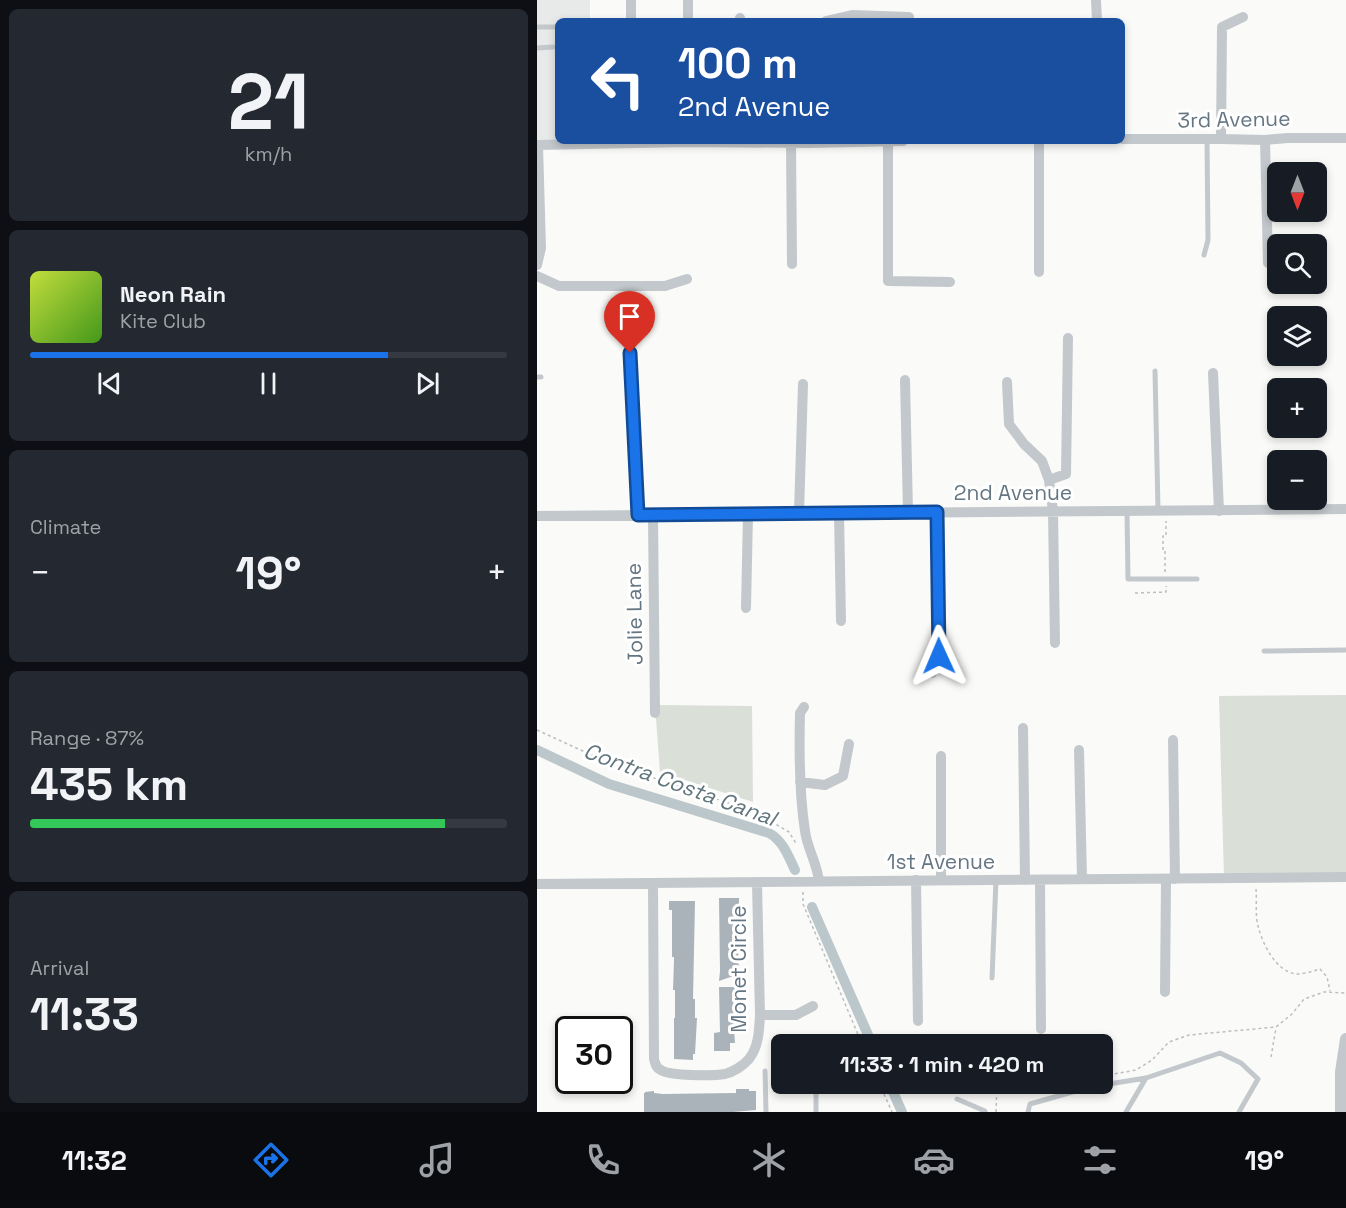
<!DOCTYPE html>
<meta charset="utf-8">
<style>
:root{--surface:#171b24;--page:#242831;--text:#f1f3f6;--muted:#9ea1a6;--line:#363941;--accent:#1a73e8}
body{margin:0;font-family:"Space Grotesk",sans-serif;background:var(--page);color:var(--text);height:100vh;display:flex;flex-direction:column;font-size:22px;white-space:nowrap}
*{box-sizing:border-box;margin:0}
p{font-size:20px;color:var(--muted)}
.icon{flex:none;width:33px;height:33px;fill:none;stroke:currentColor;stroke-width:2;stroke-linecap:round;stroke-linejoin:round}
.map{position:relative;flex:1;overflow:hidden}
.sheet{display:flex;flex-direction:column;gap:9px;padding:9px;background:#0d0f14;width:537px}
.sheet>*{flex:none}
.top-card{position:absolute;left:18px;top:18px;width:570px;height:126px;border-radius:9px;box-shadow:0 3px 9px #0003;background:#1a4fa0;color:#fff;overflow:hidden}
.needle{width:39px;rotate:180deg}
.buttons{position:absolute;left:730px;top:162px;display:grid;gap:12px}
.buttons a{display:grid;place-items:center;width:60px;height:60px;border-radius:9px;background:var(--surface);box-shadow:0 3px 9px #0003;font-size:30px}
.speed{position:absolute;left:18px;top:1016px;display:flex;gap:12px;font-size:30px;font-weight:700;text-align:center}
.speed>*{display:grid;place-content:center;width:78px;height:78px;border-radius:50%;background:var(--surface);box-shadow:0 3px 9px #0003;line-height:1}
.speed .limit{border:3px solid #111;border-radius:9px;background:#fff;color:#111}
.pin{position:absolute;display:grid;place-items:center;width:51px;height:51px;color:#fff;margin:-62px -26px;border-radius:50% 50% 50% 0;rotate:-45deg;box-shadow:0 0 6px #0007}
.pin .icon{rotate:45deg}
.me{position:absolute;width:66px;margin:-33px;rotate:359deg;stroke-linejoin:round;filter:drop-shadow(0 0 4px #0008)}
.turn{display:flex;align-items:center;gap:21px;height:126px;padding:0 24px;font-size:27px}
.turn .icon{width:78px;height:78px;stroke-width:2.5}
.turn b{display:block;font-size:42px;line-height:51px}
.big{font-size:45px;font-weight:700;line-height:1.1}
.sheet .card{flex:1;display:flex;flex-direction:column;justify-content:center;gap:9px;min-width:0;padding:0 21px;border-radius:9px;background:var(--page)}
.sheet .dial{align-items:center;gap:0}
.dial b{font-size:78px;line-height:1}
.song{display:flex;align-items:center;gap:18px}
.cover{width:72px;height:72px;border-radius:9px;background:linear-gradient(135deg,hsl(70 70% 55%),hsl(100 70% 35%))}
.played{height:6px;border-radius:3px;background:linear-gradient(90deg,var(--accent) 75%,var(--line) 75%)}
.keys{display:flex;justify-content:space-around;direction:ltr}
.heat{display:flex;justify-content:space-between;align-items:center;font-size:33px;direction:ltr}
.charge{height:9px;border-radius:4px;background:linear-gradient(90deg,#34c759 87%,var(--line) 0)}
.trip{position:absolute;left:234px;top:1034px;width:342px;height:60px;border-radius:9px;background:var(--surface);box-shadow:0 3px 9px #0003;font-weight:700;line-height:60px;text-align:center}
.menu{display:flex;height:96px;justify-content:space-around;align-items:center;background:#090b0e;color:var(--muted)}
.menu .icon{width:42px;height:42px}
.menu .on{color:var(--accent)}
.menu b{font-size:27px;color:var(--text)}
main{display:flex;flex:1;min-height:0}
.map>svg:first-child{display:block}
.built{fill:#e8e9e9}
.green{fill:#dadfd7}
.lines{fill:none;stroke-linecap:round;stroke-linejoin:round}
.canal{stroke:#bbc7cb;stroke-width:10}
.building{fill:#aab3b9}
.path{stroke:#bbbfc2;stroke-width:1.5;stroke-dasharray:3 3;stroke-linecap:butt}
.service{stroke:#c3c8cc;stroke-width:5}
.minor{stroke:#c3c8cc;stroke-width:10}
.tertiary{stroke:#c3c8cc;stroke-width:12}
.route-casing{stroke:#114b97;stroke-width:15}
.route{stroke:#1a73e8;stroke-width:10}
.labels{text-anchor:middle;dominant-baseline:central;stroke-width:6;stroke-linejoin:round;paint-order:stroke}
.street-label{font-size:21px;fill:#657683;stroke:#fff}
.water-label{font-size:22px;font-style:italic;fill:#60757c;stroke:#fff}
</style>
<main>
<section class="sheet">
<div class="card dial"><b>21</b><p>km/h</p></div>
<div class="card">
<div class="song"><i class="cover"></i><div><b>Neon Rain</b><p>Kite Club</p></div></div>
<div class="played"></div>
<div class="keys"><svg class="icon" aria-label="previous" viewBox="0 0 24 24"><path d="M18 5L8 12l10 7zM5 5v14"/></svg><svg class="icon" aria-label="pause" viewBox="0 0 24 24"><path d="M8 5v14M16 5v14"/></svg><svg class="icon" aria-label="next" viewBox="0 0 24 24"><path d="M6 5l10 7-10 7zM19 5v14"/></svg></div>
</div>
<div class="card"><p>Climate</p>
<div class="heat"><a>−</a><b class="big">19°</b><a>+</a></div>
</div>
<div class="card"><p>Range · 87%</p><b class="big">435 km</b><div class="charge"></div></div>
<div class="card"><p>Arrival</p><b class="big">11:33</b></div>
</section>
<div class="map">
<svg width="809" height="1112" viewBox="0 0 809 1112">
<rect width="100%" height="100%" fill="#fafaf8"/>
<path class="built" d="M0,0h53v21h-32v120l-20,4 -1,120z"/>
<path class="green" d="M809,695v182l-122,1 -5,-182z
M118,705l97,1 1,96 -93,-30z"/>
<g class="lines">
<path class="canal" d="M0,750l72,34 160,49c14,8 19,22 26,37
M275,907l60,137
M352,1083l13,29"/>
</g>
<path class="building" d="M182,898h20v42h-1l1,34 -20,7 1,-10z
M132,901h26l-2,98h2v19h2l-2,36h-2v6l-19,-1v-41h1v-28h-2l1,-30v-3h-2v-47h-3z
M182,987h22l-1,34h-2v8h-4l1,14h-5v8h-16v-18l6,-1z
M199,1089h13v2h7v19l-23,2h-89v-19h1v-1l9,-1v2l9,1 73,-1z"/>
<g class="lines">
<path class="path" d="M628,572v-21h-2v-15h3v-15
M598,593l31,-1v-6
M0,730l72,33 146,49 34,20 8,13
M719,889c1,12 -1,26 2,37 5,19 18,46 39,48 8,0 16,-3 23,-5l7,8 3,14
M266,892v12l59,140
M734,1057l5,-29
M566,1072l11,2 22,-4 16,-10 17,-18 20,-7 87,-8 16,-13 12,-15 20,-7 22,1
M342,1083l13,29
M459,1112l1,-29"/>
<path class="service" d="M0,27h21
M0,48l16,-1
M667,255l4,-15 -1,-101
M618,371l3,139
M0,377h4
M590,512l1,67h69
M727,651l82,-1
M455,978l4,-98
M228,1071l1,41
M279,1083v29
M420,1099l28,12v1
M491,1112l2,-8 60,-17 56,-9 74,-25 21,10 17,16 -19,33
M589,1112l20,-34"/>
<path class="minor" d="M94,0v21
M151,0v21
M559,0l1,21
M203,18v3
M289,21l26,-6 57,2
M585,139h99l44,1 23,-2h58
M684,139l1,-112 21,-10
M728,140l3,123
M502,141v131
M351,142v139l62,1
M254,143l1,121
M0,145l150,-3 121,1 95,-2
M0,265l4,-17 -3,-103
M0,276l22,10h106l22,-7
M94,353l7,162
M676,373l6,138
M368,380l3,132
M470,382l2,42 15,20 18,17 7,19 4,31 2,132
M512,480l17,-6 2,-136
M262,513l4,-129
M302,513l2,108
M116,515l2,198
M0,516l809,-7
M209,608l2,-94
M395,673l7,-17 -1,-144
M267,707l-4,6c-1,39 -1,79 5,118 2,17 12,32 14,50
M486,728l2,152
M636,740l2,139
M542,750l3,129
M404,756v124
M263,782l25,3 18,-9 6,-32
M379,880l2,141
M503,880l1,149
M0,884l809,-7
M116,884l1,175c1,4 2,9 7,11 8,6 53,6 64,4 8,-2 18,-8 24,-15 10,-13 10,-28 11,-44l-3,-132
M628,992l1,-113
M223,1015h36l17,-9"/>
<path class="tertiary" d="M804,1112v-40l5,-33"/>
</g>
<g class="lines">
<g class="route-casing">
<path id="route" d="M93,353l8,162 299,-3 2,144"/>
</g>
<use href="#route" class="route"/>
</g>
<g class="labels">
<g class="street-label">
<text transform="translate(697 119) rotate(-1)">3rd Avenue</text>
<text x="476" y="492">2nd Avenue</text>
<text transform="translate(97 614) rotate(-91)">Jolie Lane</text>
<text x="404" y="861">1st Avenue</text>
<text transform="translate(201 969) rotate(-90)">Monet Circle</text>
</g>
<g class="water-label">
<text transform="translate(143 784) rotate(20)">Contra Costa Canal</text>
</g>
</g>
</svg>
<div class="buttons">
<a><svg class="needle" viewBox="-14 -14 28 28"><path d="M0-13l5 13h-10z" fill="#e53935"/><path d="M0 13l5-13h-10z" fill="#9ea1a6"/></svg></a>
<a><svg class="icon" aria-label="search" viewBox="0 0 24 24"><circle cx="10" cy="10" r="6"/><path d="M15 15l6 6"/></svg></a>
<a><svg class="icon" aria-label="layers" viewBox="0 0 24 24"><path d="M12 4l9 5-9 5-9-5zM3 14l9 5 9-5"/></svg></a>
<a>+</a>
<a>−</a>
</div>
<div class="speed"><div class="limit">30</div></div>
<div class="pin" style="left:93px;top:353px;background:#d93025"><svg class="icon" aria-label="arrive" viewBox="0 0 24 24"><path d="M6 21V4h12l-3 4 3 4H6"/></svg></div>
<svg class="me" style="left:402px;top:656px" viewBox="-20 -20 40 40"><path d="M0-17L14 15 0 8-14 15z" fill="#1a73e8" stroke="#fff" stroke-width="4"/></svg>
<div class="trip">11:33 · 1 min · 420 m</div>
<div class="top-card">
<div class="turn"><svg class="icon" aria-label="left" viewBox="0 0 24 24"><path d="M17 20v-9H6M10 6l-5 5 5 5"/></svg><div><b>100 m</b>2nd Avenue</div></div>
</div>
</div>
</main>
<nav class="menu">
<b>11:32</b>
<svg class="icon on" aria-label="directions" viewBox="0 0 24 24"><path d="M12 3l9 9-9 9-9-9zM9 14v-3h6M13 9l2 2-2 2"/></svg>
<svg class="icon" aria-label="music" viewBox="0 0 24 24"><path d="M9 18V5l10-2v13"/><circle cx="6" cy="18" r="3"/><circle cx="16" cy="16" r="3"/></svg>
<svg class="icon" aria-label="phone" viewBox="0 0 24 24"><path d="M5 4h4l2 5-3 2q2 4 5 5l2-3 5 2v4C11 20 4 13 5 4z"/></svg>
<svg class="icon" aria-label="climate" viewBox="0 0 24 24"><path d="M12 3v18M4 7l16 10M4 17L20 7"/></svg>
<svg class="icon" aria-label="car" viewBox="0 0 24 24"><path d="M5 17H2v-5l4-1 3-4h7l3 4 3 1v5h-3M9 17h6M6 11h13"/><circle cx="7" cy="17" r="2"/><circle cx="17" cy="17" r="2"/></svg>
<svg class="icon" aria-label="filters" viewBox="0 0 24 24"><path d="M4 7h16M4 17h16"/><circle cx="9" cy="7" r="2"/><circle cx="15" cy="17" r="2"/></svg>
<b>19°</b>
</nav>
